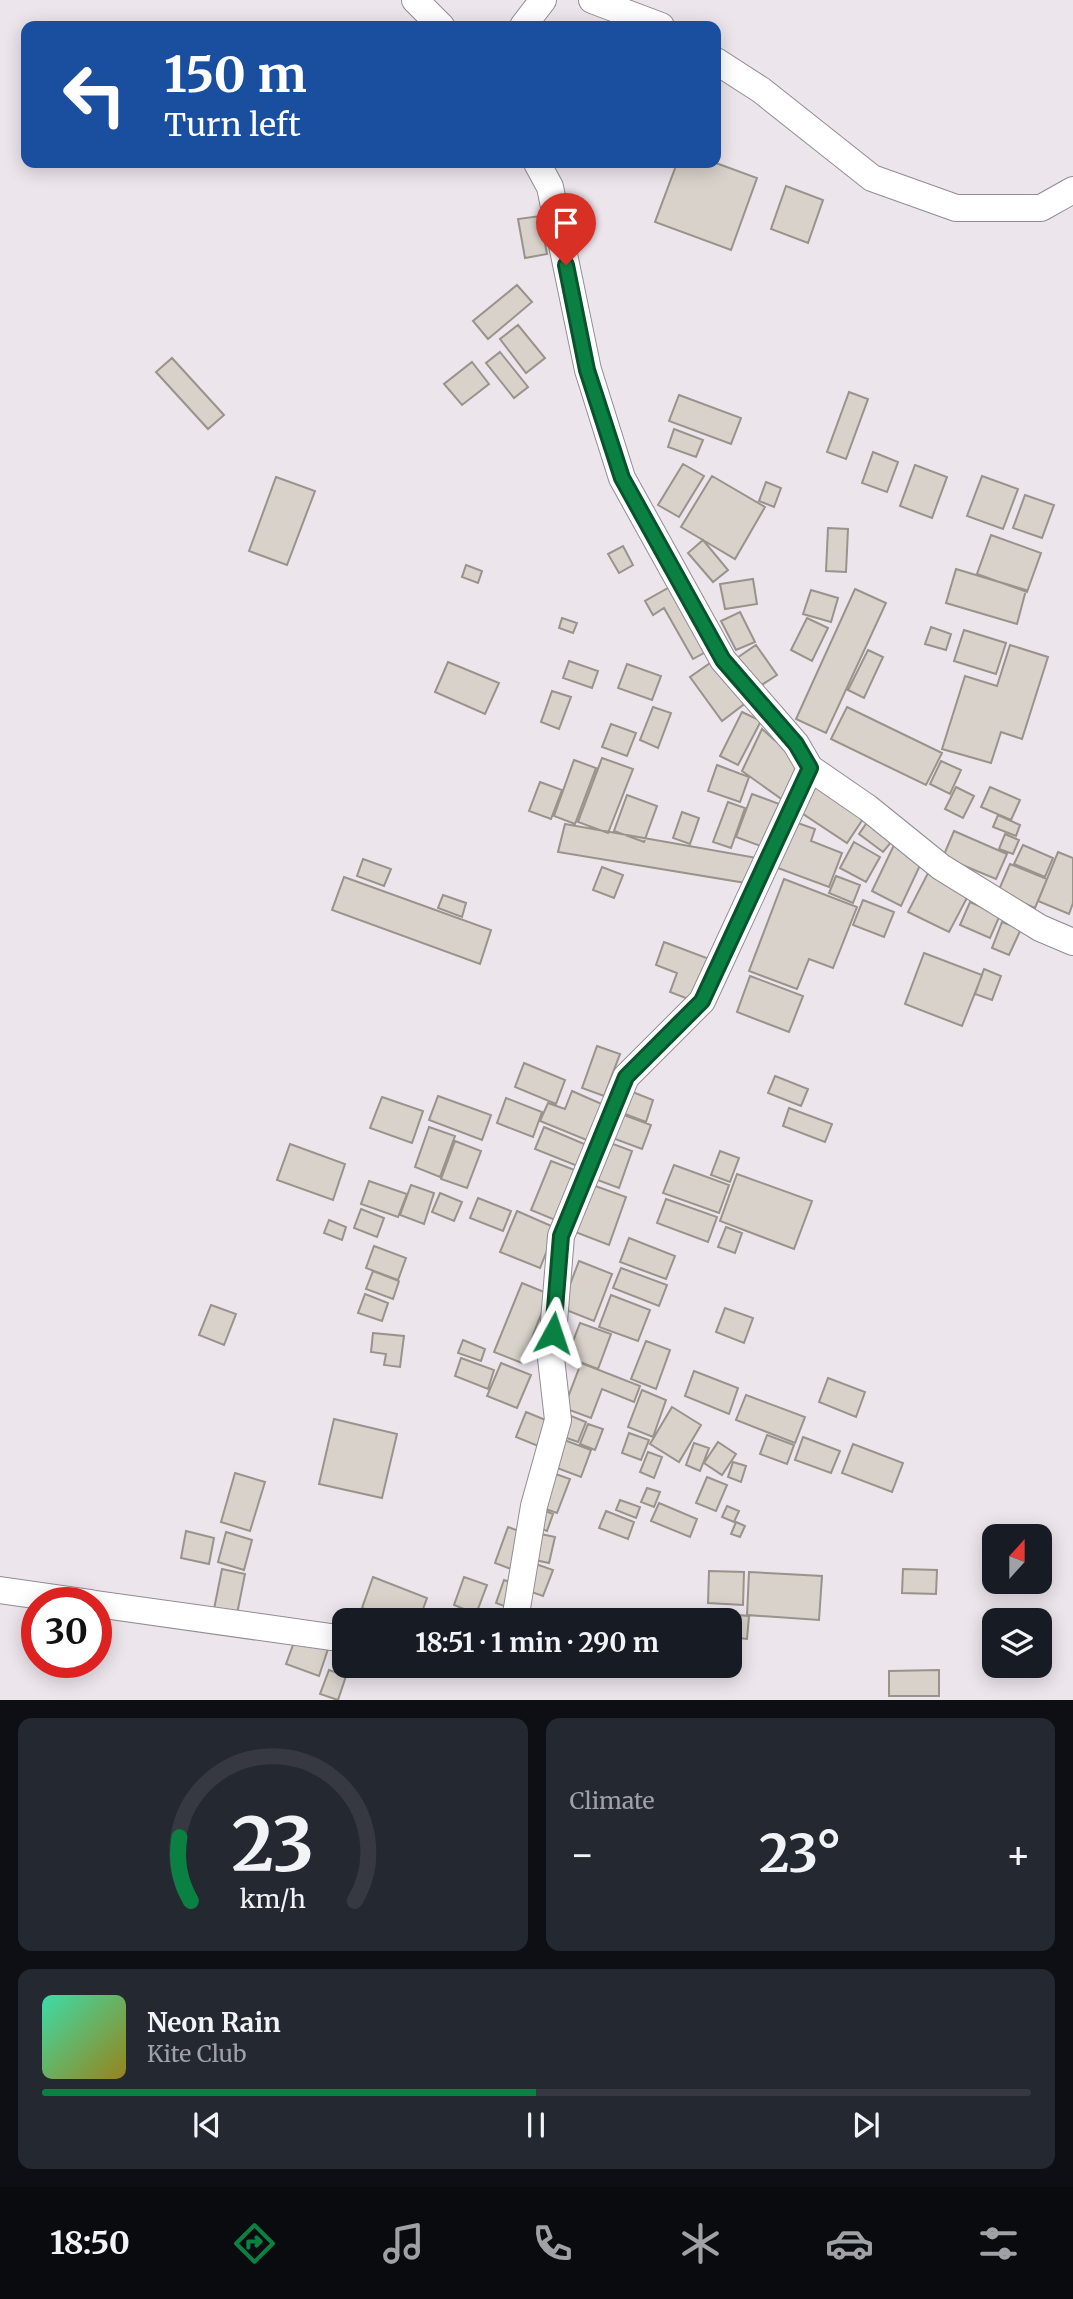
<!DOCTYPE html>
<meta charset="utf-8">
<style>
:root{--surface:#171b24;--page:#242831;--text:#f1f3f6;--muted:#9ea1a6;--line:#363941;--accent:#0b8043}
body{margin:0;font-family:Merriweather,serif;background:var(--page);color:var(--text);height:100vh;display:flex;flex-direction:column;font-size:26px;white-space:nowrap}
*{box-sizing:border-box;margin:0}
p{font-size:23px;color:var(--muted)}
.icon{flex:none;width:38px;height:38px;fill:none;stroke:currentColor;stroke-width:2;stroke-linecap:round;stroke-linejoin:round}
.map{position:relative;height:1700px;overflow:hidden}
.details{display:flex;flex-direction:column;gap:18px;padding:18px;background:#0d0f14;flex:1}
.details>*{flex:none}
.guide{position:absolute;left:21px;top:21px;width:700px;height:147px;border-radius:14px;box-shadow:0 4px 18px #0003;background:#1a4fa0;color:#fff;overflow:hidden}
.needle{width:46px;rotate:21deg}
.tools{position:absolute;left:982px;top:1524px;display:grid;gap:14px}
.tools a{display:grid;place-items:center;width:70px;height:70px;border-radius:14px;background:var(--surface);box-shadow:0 4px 18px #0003;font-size:35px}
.speed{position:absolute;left:21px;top:1587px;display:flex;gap:14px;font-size:35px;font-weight:700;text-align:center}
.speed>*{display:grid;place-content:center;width:91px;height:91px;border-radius:50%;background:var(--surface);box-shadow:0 4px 18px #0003;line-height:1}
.speed .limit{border:10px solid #d22;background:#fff;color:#111}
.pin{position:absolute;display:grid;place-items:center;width:60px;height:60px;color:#fff;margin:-72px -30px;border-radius:50% 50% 50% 0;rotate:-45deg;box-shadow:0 0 7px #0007}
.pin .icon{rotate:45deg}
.me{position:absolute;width:77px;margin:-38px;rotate:5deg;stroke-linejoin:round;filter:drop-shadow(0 0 5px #0008)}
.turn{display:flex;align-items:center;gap:24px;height:147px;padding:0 28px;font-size:32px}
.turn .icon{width:91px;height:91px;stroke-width:2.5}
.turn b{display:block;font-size:49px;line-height:60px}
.big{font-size:52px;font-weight:700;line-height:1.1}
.details .card{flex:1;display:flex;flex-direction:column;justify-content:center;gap:10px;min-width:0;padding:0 24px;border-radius:14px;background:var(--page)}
.details .dial{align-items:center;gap:0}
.dial svg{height:182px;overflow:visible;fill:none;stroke:var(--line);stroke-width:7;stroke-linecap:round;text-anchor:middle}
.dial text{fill:var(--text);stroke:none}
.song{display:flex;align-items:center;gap:21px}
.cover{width:84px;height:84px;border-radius:10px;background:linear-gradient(135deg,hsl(160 70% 55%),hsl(50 70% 35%))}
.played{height:7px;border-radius:4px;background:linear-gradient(90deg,var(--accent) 50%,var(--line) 50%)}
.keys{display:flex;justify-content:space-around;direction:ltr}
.heat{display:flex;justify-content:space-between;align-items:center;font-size:38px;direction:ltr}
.details .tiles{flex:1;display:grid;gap:18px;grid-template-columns:1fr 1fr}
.card:last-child{grid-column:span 2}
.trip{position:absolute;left:332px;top:1608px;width:410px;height:70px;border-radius:14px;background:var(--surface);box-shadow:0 4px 18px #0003;font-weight:700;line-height:70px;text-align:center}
.dock{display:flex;height:112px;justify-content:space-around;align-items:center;background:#090b0e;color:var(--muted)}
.dock .icon{width:49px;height:49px}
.dock .on{color:var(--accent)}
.dock b{font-size:32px;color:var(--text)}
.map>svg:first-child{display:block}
.building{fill:#d8d2ca;stroke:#98938b;stroke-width:2}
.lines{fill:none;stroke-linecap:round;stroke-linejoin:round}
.minor-casing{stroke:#938c93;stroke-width:28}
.minor{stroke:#fff;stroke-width:26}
.route-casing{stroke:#07532c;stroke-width:18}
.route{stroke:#0b8043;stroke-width:12}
</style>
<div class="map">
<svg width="1073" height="1701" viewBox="0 0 1073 1701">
<rect width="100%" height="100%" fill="#ece5ec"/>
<path class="building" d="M677,163h39l41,15 -26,72 -76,-28z
M786,186l37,14 -15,43 -37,-14z
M540,216l7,38 -22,4 -7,-39z
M517,285l15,17 -44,37 -15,-18z
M518,325l27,33 -19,15 -26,-34z
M500,352l28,35 -14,11 -28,-35z
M172,358l52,57 -16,14 -52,-57z
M472,362l17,22 -27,21 -18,-21z
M849,392l19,7 -22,60 -19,-7z
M679,395l62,23 -10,26 -62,-23z
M674,429l29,11 -7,17 -28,-10z
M873,452l25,10 -11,30 -25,-9z
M683,464l21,12 -25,41 -21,-12z
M915,465l32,12 -15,41 -32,-12z
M712,476l53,31 -30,52 -54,-32z
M982,476l36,13 -15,40 -36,-13z
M276,477l39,14 -28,74 -38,-14z
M766,482l15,6 -7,19 -15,-6z
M1025,495l29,10 -12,33 -29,-10z
M828,528l20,1 -2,43 -20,-1z
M991,535l50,18 -14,39 -50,-18z
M703,540l25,30 -15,12 -25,-29z
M623,546l10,19 -14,8 -11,-19z
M466,565l16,6 -4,12 -16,-6z
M956,569l70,21 -9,34 -71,-21z
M753,579l4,25 -32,5 -5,-25z
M675,584l36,65 -18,10 -29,-51 -11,7 -8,-14z
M855,589l31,14 -60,130 -30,-14z
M811,590l27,8 -7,24 -28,-8z
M740,612l15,30 -19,8 -15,-29z
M562,618l15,5 -4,10 -14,-5z
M807,618l21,10 -16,33 -21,-11z
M931,627l20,7 -5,16 -21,-6z
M964,630l42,13 -10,31 -42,-13z
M756,645l21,30 -20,13 -20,-30z
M1010,645l38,12 -26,82 -21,-7 -10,31 -49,-14 23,-73 32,10z
M868,650l15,7 -19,41 -16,-8z
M716,659l31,43 -25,19 -32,-44z
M569,661l29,10 -6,17 -29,-10z
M448,662l51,21 -14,31 -50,-22z
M627,664l34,12 -9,24 -34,-12z
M552,691l19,6 -12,32 -18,-7z
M653,707l18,6 -13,35 -18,-8z
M847,707l95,46 -16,32 -95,-46z
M742,712l19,9 -23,44 -18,-9z
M611,724l25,9 -9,23 -25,-9z
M762,729l43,38 -18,36 -45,-32z
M602,758l31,11 -25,64 -30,-11z
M574,760l22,8 -21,56 -21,-8z
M941,761l20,9 -11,24 -20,-10z
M717,765l32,12 -9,25 -32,-11z
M812,780l53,36 -18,27 -53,-35z
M540,782l22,8 -11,29 -22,-8z
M956,787l18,9 -11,22 -18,-9z
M990,787l30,13 -9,20 -30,-13z
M752,794l30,11 -16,43 -30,-11z
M627,795l30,11 -13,36 -30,-11z
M728,802l17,6 -14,40 -18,-6z
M682,812l17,6 -9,26 -17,-6z
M998,815l22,10 -4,11 -23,-9z
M792,821l23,8 -4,12 31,12 -13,34 -54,-20z
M868,821l25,19 -10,12 -24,-18z
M565,824l192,34 -5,26 -194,-32z
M954,831l53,23 -11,25 -53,-22z
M1005,834l14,6 -6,14 -14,-5z
M854,842l26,15 -14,25 -26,-14z
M894,845l29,14 -22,47 -29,-15z
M1023,845l30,13 -8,19 -31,-13z
M1058,852l15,6v45l-4,11 -31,-13z
M363,859l28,10 -7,17 -27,-10z
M1010,864l37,15 -12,29 -37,-16z
M602,867l21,8 -9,23 -21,-8z
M928,873l41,21 -20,38 -41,-20z
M836,876l24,9 -7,18 -24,-10z
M344,877l147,53 -11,34 -148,-54z
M784,879l73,28 -24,61 -24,-9 -12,30 -48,-18z
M443,895l23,8 -4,14 -24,-9z
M863,900l31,12 -10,25 -31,-12z
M970,902l30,13 -10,23 -30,-13z
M1002,922l19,7 -12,26 -17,-7z
M664,942l48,18 -16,42 -26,-10 7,-19 -21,-8z
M924,953l58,22 -20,51 -57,-22z
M984,969l17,7 -9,24 -17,-6z
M750,976l53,20 -14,36 -52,-20z
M597,1046l23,8 -16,42 -22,-8z
M524,1063l41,17 -9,24 -41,-17z
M775,1076l33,13 -7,17 -33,-13z
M625,1089l28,11 -7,22 -29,-11z
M572,1091l32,14 -15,36 -49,-20 8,-18 17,6z
M438,1096l53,19 -9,25 -53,-20z
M382,1097l41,14 -11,32 -42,-15z
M506,1098l36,14 -9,25 -36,-14z
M789,1108l43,16 -7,18 -42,-16z
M616,1112l35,13 -9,24 -35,-13z
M429,1127l26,9 -15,41 -25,-10z
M544,1127l45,19 -9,21 -45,-18z
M455,1141l26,10 -14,37 -26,-9z
M605,1141l27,10 -13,37 -27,-10z
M290,1144l55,20 -12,36 -56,-20z
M720,1151l19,7 -9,24 -19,-7z
M551,1161l29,11 -20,50 -29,-12z
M674,1165l55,20 -10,28 -56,-20z
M737,1174l75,27 -18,48 -74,-28z
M369,1181l38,13 -9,23 -37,-13z
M587,1183l39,14 -17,48 -39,-15z
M411,1185l23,8 -10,31 -24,-9z
M440,1193l22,9 -8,19 -22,-9z
M478,1198l33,13 -8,20 -33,-13z
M666,1199l51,18 -9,25 -51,-19z
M361,1209l23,9 -7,19 -23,-9z
M517,1211l39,17 -16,40 -40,-16z
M329,1220l17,7 -4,13 -18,-7z
M726,1227l16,6 -7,20 -17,-6z
M629,1238l46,18 -9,23 -46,-17z
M374,1246l32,12 -8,22 -32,-12z
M579,1261l33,13 -18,47 -33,-13z
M621,1268l46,17 -8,21 -46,-18z
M373,1271l26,10 -6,18 -27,-10z
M522,1283l27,11 -27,69 -28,-11z
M365,1294l23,9 -6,18 -24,-8z
M611,1295l39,15 -12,31 -39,-14z
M211,1305l25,9 -12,31 -25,-10z
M725,1308l28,10 -9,25 -28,-11z
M580,1323l31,11 -13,35 -31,-12z
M373,1333l31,3 -4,31 -16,-2 2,-11 -15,-2z
M463,1340l22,9 -4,12 -23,-8z
M646,1341l24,9 -14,39 -25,-10z
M461,1358l33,12 -6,19 -33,-13z
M501,1363l30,12 -14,33 -30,-12z
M581,1363l59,23 -6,16 -32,-13 -11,29 -27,-10z
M694,1371l44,17 -9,26 -44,-18z
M828,1378l37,14 -9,25 -37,-15z
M642,1390l24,10 -13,37 -25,-10z
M746,1395l59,22 -10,26 -59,-23z
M672,1407l29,18 -22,37 -29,-18z
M526,1412l27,11 -10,25 -27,-11z
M566,1414l20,8 -8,20 -20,-7z
M334,1419l63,15 -15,64 -63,-14z
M588,1424l15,5 -8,21 -15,-6z
M629,1433l20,7 -8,20 -19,-7z
M767,1435l27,10 -7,19 -27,-10z
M803,1437l37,14 -9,22 -36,-13z
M559,1438l32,12 -10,27 -32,-12z
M718,1442l18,12 -14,21 -18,-12z
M694,1443l15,5 -9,23 -14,-6z
M853,1444l50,19 -11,29 -50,-19z
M648,1452l14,5 -8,21 -14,-6z
M733,1462l13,4 -5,16 -13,-5z
M550,1472l20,7 -13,34 -20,-7z
M235,1473l30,9 -15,49 -29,-9z
M707,1477l20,8 -11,26 -20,-8z
M647,1488l13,4 -6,15 -13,-5z
M620,1500l20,7 -4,11 -20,-8z
M659,1503l38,16 -7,18 -39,-16z
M727,1506l12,5 -5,11 -12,-5z
M538,1508l15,6 -6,17 -16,-6z
M606,1511l28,11 -6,17 -29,-11z
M736,1522l9,4 -5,11 -9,-3z
M508,1527l16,6 -13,36 -16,-6z
M186,1531l28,7 -5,26 -28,-6z
M226,1532l26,8 -8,30 -26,-8z
M536,1533l19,4 -6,26 -19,-4z
M533,1563l20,7 -10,26 -20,-7z
M222,1569l23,5 -8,40 -23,-5z
M903,1569l34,1 -1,24 -34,-1z
M709,1571l35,1 -1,33 -35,-2z
M749,1572l73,4 -3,44 -72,-5z
M373,1577l54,21 -8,22h-22l-35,-12z
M464,1577l23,8 -11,29 -22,-9z
M504,1580l17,6 -9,23 -16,-6z
M702,1612l47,4 -2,23 -17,-2v-17h-29z
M296,1637l32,12 -9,27 -33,-12z
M329,1670l17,6 -8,24 -18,-6z
M939,1670v26h-50v-25z"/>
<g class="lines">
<g class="minor-casing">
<path id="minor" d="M415,0l26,26
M592,0l69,26
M523,26l20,-26
M716,61l45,29 111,88 84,30h85l32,-18
M537,163l13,24 38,183 34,108 101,182 73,84 14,24 58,40 73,59 99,61 33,14
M0,1590l91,13
M96,1604l249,35
M515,1620l19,-114 24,-86 -7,-62 10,-122 65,-159 76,-76 108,-233"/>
</g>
<use href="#minor" class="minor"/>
</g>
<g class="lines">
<g class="route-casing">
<path id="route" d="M553,1333l8,-97 65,-159 76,-76 108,-233 -14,-24 -73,-84 -101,-182 -35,-108 -21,-105"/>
</g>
<use href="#route" class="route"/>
</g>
</svg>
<div class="tools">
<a><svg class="needle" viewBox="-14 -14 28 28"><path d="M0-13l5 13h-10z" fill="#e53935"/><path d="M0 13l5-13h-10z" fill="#9ea1a6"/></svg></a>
<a><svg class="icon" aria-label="layers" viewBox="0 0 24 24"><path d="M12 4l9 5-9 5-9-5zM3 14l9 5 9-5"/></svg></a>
</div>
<div class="speed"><div class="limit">30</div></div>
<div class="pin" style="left:566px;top:265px;background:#d93025"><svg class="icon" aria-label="arrive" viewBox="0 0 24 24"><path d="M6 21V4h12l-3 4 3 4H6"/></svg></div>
<svg class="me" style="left:553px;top:1333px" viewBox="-20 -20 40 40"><path d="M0-17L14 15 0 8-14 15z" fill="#0b8043" stroke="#fff" stroke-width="4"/></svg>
<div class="trip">18:51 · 1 min · 290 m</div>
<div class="guide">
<div class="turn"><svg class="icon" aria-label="left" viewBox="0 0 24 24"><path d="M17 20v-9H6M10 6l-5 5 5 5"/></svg><div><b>150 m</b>Turn left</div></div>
</div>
</div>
<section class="details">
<div class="tiles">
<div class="card dial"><svg viewBox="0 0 100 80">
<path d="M14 69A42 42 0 1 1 86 69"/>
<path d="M14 69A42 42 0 0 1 9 41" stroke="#0b8043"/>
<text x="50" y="56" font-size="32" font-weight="700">23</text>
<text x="50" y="72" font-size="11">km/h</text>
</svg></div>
<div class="card"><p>Climate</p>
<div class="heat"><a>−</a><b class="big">23°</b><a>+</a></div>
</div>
<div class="card">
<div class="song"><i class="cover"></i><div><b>Neon Rain</b><p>Kite Club</p></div></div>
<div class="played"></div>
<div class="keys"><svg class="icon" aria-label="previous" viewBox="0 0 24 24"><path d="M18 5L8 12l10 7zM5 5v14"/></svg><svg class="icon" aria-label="pause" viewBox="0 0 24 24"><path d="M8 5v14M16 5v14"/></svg><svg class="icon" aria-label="next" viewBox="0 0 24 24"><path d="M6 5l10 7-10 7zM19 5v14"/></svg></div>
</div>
</div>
</section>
<nav class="dock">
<b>18:50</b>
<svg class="icon on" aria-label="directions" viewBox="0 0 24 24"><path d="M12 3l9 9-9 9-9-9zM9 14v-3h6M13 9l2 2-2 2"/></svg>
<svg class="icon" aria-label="music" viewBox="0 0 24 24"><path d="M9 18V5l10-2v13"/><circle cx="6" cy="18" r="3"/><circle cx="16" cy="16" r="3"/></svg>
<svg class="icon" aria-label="phone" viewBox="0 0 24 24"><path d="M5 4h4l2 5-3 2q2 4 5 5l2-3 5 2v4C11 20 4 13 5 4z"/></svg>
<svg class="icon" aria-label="climate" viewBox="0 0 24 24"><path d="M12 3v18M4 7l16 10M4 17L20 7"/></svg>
<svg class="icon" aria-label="car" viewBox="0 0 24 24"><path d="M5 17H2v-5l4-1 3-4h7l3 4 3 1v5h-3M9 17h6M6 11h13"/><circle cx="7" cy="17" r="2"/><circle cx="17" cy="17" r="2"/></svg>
<svg class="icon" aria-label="filters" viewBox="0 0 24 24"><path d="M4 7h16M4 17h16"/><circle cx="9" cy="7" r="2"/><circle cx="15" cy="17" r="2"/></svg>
</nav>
